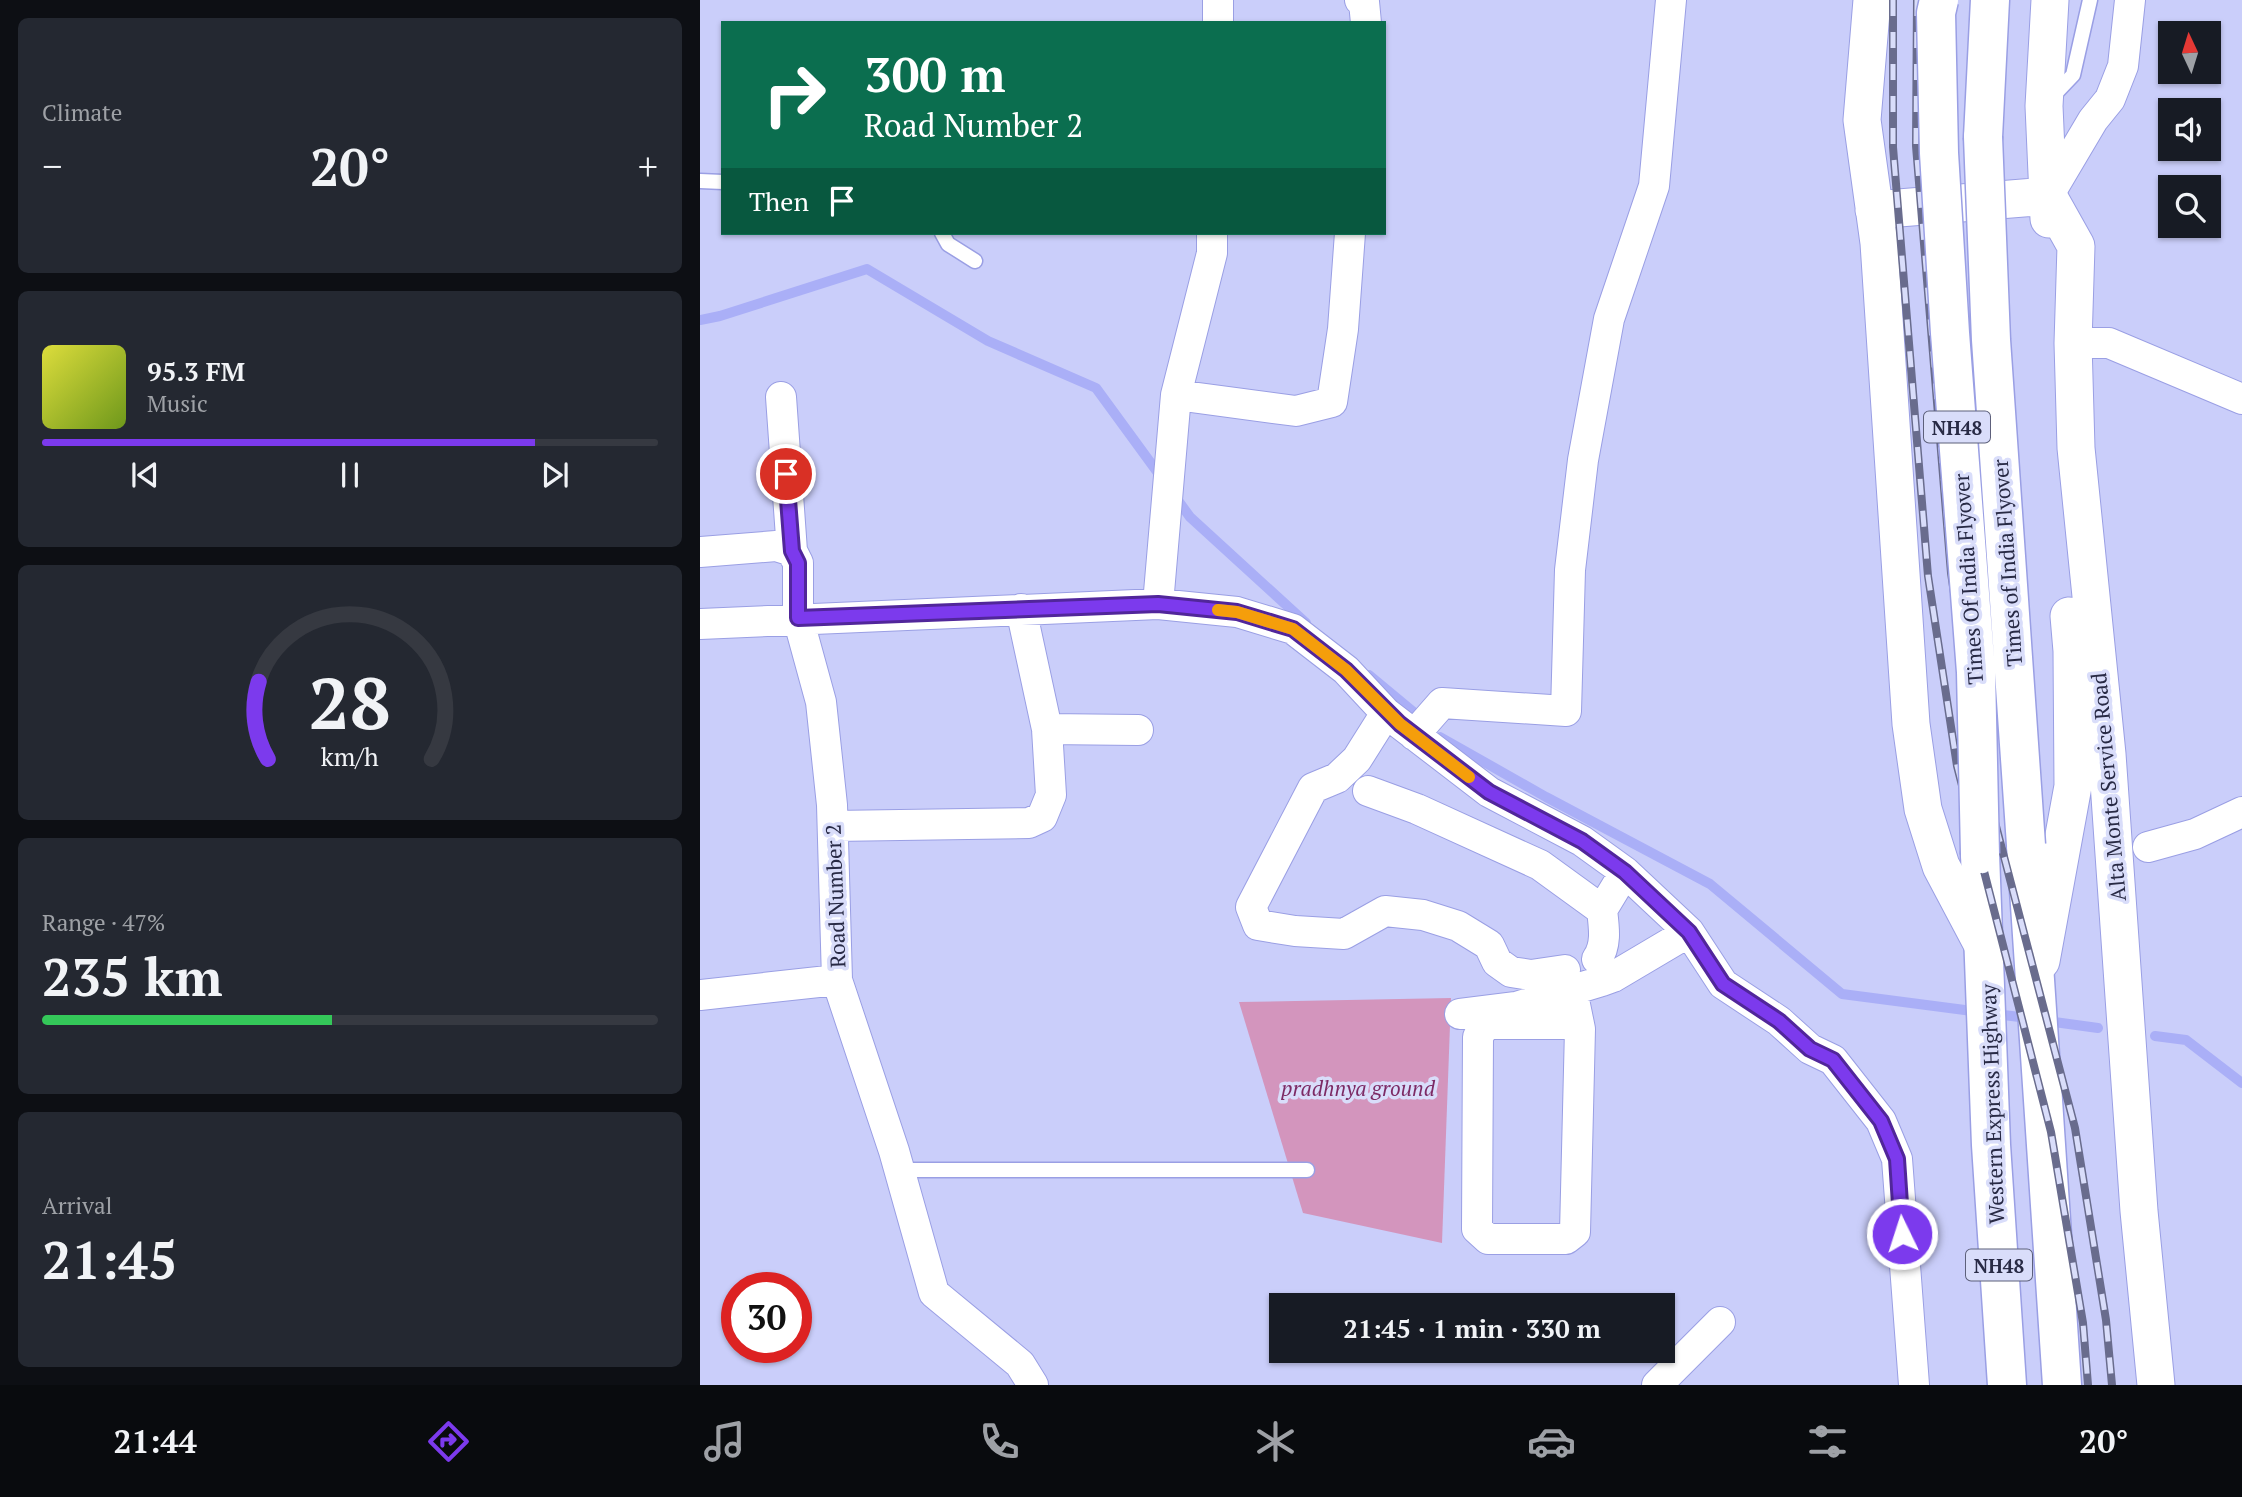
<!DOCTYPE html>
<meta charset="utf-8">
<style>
:root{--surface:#171b24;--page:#242831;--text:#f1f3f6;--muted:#9ea1a6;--line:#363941;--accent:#7c3aed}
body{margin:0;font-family:"PT Serif",serif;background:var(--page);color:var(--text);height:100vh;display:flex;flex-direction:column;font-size:26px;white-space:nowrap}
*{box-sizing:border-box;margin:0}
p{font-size:23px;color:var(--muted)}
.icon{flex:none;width:38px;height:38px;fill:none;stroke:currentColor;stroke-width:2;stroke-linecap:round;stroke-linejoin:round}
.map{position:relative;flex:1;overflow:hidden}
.panel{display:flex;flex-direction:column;gap:18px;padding:18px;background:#0d0f14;width:700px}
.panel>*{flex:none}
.guide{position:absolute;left:21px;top:21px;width:665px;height:214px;border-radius:0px;box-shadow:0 2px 5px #0004;background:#0b6e4f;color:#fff;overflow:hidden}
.needle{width:46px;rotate:356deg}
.controls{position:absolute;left:1458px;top:21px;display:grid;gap:14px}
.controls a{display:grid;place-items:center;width:63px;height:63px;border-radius:0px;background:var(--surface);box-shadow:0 2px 5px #0004;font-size:35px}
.speed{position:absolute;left:21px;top:1272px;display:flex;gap:14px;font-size:35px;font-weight:700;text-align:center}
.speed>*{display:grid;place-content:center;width:91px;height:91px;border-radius:50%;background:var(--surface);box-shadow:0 2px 5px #0004;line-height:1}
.speed .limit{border:10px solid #d22;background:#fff;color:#111}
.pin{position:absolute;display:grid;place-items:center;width:60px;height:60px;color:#fff;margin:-30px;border:4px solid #fff;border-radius:50%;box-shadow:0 2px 7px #0007}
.me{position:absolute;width:77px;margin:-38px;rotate:356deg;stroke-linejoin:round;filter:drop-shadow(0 0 5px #0008)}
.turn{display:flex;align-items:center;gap:24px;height:147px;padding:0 28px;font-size:32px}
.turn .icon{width:91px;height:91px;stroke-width:2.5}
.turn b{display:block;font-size:49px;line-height:60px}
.then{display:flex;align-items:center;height:66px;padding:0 28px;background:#0003;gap:14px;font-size:26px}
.big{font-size:52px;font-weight:600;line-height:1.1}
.panel .widget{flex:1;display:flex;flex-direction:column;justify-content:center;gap:10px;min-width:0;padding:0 24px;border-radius:10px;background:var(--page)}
.panel .dial{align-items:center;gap:0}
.dial svg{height:182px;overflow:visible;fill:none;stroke:var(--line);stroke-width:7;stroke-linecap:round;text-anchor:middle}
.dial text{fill:var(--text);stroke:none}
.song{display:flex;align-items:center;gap:21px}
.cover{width:84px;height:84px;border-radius:10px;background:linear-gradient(135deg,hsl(60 70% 55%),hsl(80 70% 35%))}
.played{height:7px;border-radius:4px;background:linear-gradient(90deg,var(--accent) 80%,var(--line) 80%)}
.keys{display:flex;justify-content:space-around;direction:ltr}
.heat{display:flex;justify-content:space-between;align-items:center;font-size:38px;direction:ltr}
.charge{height:10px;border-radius:5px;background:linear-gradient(90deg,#34c759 47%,var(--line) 0)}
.trip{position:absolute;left:569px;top:1293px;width:406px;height:70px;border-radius:0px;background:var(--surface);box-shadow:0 2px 5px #0004;font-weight:600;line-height:70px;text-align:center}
.menu{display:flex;height:112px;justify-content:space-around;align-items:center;background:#090b0e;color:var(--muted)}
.menu .icon{width:49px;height:49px}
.menu .on{color:var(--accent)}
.menu b{font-size:32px;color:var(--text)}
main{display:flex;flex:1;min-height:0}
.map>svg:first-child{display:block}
.green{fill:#d395bd}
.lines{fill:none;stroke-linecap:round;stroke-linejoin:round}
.stream{stroke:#aaaff7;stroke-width:10}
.service-casing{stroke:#9a9fe4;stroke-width:17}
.minor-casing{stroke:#9a9fe4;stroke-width:32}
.tertiary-casing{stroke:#9a9fe4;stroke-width:39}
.trunk-casing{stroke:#9a9fe4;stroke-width:41}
.service{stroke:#fff;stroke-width:14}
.minor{stroke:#fff;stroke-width:30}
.tertiary{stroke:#fff;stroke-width:37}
.trunk{stroke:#fff;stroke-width:38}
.rail-casing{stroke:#696c8d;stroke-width:8}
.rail{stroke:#d9ddfa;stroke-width:5;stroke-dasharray:16;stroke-linecap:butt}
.trunk-bridge-casing{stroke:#9a9fe4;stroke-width:41;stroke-linecap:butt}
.trunk-bridge{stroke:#fff;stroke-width:38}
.route-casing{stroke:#51269a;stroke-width:18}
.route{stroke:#7c3aed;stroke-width:12}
.slow{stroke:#f59e0b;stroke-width:12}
.labels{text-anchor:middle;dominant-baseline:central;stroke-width:7;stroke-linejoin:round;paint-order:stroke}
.shield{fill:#d9ddfa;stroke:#5d607b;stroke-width:2}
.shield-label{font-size:19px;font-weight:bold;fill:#282a45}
.street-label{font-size:21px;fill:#282a45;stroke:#d9ddfa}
.park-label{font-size:21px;font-style:italic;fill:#7c2a65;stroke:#d9ddfa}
</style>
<main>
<section class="panel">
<div class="widget"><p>Climate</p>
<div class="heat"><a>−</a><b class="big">20°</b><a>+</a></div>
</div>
<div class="widget">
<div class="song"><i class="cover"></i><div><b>95.3 FM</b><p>Music</p></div></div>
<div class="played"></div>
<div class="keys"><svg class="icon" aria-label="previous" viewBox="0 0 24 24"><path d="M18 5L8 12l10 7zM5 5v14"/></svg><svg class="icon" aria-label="pause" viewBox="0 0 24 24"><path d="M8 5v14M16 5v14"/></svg><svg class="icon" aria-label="next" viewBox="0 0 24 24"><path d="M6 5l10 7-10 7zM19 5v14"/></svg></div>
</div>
<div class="widget dial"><svg viewBox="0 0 100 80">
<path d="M14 69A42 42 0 1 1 86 69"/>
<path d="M14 69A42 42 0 0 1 10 35" stroke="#7c3aed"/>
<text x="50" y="56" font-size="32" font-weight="700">28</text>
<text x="50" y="72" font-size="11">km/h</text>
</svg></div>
<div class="widget"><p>Range · 47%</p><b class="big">235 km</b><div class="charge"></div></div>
<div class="widget"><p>Arrival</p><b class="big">21:45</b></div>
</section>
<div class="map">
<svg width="1542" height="1385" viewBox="0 0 1542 1385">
<rect width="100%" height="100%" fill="#cacefa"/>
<path class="green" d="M751,998l-9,245 -139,-30 -64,-211z"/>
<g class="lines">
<path class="stream" d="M0,320l20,-4 147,-47 121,72 108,47 65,89
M474,495l16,22 116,106
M669,675l53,44
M740,737l106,60 164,87 132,110 138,18
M1295,1014l33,4
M1347,1021l51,7
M1455,1036l31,4 56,43"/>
<g class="service-casing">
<path id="service" d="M1352,97l21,-22 17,-75
M0,181l23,1
M242,233l6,11 27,17
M199,1170h408"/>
</g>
<g class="minor-casing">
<path id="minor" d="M660,0l4,2 2,21
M518,23v-23
M1348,196l45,-76 17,-21 13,-33 7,-66
M512,233v20l-36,142 -18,209 79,8 56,17 53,41 40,43 103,79 93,49 43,31 64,60 34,52 56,37 31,28 23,11 48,61 16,38 17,226
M1373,343h36l133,56
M476,395l120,16 36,-9 11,-73 7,-96
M81,397l11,154 6,12v55l23,84 11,103 5,175 57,171 40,142 86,71 13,21
M0,552l76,-6 16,5
M0,624l458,-20
M686,713l-29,46 -20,19 -24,10 -62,119 7,18 37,6 49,3 41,-23 38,4 35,11 31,19 8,17 14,10 20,3 34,-5
M347,729l91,1
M714,735l28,-32 124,8 4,-141 13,-110 26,-141 45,-133 17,-186
M668,791l49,18 123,56 62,45 23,-38
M133,826l196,-3 13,-6 9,-22 -4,-66 -26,-120
M1448,847l47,-13 47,-22
M897,959c10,-14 7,-32 5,-49
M872,990l8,39 -5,203 -9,7h-78l-11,-10 1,-192 7,-13h94
M0,995l137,-15
M760,1014l56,-7 86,-26 11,-4 76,-45
M957,1385l63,-63"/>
</g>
<g class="tertiary-casing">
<path id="tertiary" d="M1172,0l-10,120 17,123 32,481 12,85 18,57 44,83
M1348,196l28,50 -3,97 3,105 31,306 32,457 17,174
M1174,210l174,-14
M1349,219l-5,-113 6,-106
M1341,961l32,-175 -1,-135 -3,-35"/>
</g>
<g class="trunk-casing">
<path id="trunk" d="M1283,137l7,-137
M1326,845l36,540
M1280,854l11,291 16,240"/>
</g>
<use href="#service" class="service"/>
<use href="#minor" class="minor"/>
<use href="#tertiary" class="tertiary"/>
<use href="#trunk" class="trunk"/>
<g class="rail-casing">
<path id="rail" d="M1193,0v147l35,429 29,190 94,366 32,191 5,62
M1217,0l-1,146 35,427 28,188 96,367 31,192 6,65"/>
</g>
<use href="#rail" class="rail"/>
<g class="trunk-bridge-casing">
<path id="trunk-bridge" d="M1239,0l-3,13 3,140 11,180 26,339 4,182
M1283,137l8,203 35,505"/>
</g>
<use href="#trunk-bridge" class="trunk-bridge"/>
</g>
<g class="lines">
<g class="route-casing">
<path id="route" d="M86,474l6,77 6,12v55l360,-14 79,8 56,17 53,41 54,54 89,68 93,49 43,31 64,60 34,52 56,37 31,28 23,11 48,61 16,38 5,75"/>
</g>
<use href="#route" class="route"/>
<path class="slow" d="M518,610l19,2 56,17 53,41 54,54 69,53"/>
</g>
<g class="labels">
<g class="shield">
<rect x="1224" y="411.5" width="66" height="31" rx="5"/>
<rect x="1266" y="1249.5" width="66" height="31" rx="5"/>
</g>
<g class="shield-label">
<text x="1257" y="427">NH48</text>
<text x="1299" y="1265">NH48</text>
</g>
<g class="street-label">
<text transform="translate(1307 563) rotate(-94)">Times of India Flyover</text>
<text transform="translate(1268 579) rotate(-94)">Times Of India Flyover</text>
<text transform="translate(1408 787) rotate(-95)">Alta Monte Service Road</text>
<text transform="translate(135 896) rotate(-92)">Road Number 2</text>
<text transform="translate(1292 1104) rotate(-92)">Western Express Highway</text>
</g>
<g class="park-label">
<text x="658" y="1088">pradhnya ground</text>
</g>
</g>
</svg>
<div class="controls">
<a><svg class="needle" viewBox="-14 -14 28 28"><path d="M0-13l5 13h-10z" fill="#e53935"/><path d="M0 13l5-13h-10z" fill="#9ea1a6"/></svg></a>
<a><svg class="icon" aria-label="sound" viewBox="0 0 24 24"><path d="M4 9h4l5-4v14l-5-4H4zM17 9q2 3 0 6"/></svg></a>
<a><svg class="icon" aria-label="search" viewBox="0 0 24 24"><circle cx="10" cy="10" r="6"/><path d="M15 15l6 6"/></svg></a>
</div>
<div class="speed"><div class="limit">30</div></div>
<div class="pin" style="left:86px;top:474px;background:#d93025"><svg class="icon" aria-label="arrive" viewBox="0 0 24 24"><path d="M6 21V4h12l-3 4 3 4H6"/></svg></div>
<svg class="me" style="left:1202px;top:1234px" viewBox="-20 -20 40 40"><circle r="17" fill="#7c3aed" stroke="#fff" stroke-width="3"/><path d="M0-11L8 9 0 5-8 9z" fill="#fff"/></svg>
<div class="trip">21:45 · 1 min · 330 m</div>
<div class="guide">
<div class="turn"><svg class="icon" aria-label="right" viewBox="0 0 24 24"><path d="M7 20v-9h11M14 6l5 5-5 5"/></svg><div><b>300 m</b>Road Number 2</div></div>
<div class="then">Then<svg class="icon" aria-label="arrive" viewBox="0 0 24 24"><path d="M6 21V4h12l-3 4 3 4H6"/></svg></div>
</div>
</div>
</main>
<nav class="menu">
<b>21:44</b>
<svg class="icon on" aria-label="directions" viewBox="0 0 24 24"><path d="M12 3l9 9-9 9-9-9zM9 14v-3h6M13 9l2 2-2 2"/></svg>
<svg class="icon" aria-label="music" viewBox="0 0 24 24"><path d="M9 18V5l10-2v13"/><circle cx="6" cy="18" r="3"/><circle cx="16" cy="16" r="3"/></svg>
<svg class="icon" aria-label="phone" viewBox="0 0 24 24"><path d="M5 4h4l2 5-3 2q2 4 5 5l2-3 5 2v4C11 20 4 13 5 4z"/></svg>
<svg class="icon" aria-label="climate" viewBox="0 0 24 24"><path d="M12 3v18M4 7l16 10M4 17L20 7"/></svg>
<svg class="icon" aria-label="car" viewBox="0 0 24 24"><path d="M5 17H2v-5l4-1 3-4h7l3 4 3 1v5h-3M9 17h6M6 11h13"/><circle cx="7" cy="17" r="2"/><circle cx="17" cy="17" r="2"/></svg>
<svg class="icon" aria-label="filters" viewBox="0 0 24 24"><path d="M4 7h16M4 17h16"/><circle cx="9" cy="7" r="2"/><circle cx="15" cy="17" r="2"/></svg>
<b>20°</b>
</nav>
